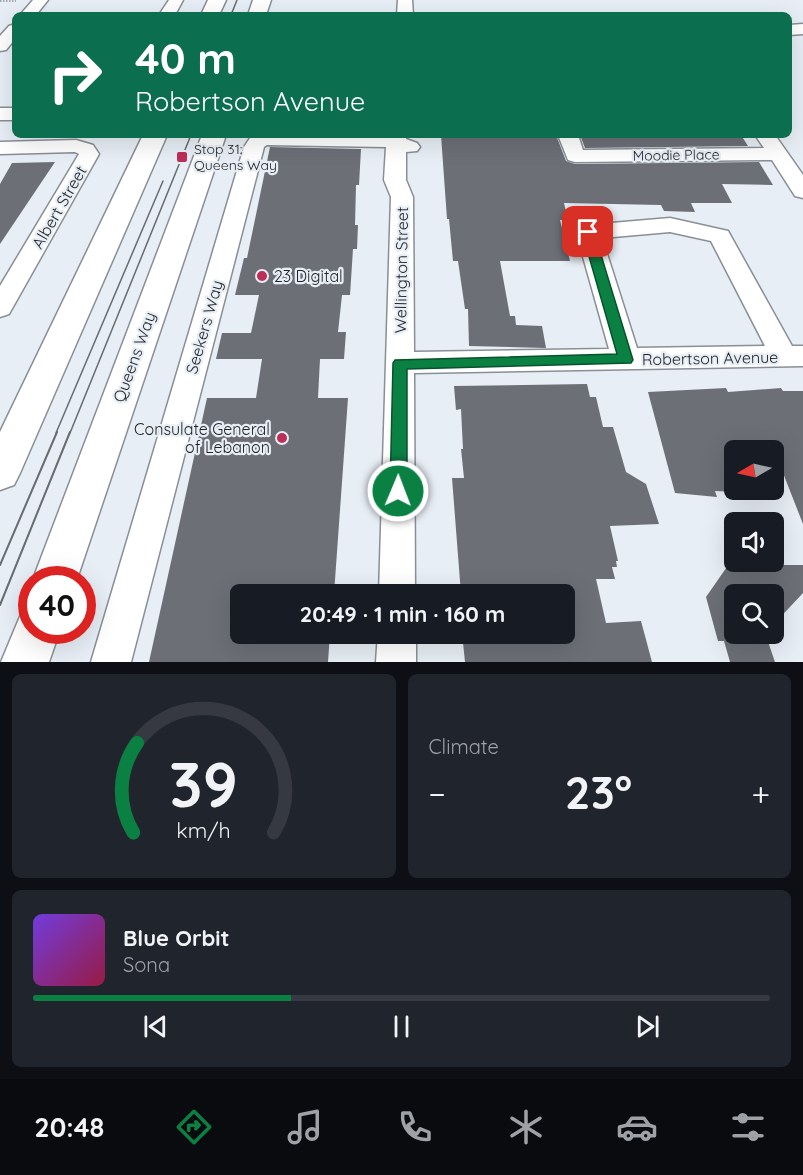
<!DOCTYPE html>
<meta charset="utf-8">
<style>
:root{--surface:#171b24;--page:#20242c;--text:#f1f3f6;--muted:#9ea1a6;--line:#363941;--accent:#0b8043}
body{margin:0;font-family:Quicksand,sans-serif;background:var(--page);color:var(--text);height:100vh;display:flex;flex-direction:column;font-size:22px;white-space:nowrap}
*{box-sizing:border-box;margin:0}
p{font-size:20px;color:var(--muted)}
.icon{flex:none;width:33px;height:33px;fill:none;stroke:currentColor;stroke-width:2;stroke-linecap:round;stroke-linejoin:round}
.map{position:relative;height:662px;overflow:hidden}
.panel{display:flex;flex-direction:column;gap:12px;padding:12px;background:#0d0f14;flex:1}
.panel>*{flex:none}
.guide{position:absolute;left:12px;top:12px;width:780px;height:126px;border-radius:9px;box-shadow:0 6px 24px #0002;background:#0b6e4f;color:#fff;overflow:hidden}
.needle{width:39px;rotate:261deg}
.controls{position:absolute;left:724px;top:440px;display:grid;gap:12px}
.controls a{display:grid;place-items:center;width:60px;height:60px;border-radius:9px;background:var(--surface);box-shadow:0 6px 24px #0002;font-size:30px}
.speed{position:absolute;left:18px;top:566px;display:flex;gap:12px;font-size:30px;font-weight:700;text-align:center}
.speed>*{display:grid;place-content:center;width:78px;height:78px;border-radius:50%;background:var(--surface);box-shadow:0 6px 24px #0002;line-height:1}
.speed .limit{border:9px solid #d22;background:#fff;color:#111}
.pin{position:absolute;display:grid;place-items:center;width:51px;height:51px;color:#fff;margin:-26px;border-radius:12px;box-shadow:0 3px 9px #0006}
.me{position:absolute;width:66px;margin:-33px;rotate:1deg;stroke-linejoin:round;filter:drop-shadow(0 0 4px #0008)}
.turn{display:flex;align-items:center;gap:21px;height:126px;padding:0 24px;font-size:27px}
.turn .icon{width:78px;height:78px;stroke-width:2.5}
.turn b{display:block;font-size:42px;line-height:51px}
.big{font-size:45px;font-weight:700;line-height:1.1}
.panel .card{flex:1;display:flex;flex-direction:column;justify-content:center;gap:9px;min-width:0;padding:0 21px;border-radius:9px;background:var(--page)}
.panel .dial{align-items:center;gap:0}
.dial svg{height:156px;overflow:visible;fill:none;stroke:var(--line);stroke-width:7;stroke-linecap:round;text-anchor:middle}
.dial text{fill:var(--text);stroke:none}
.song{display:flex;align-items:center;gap:18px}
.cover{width:72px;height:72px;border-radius:9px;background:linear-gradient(135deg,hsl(260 70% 55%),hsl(340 70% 35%))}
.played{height:6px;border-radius:3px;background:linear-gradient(90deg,var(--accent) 35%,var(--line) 35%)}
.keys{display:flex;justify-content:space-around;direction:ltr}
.heat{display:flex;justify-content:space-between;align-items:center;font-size:33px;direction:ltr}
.panel .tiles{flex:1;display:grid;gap:12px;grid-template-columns:1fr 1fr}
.card:last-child{grid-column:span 2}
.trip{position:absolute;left:230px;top:584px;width:345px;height:60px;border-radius:9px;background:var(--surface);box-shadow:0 6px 24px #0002;font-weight:700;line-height:60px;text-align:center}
.dock{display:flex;height:96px;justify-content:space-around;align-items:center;background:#090b0e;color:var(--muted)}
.dock .icon{width:42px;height:42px}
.dock .on{color:var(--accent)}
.dock b{font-size:27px;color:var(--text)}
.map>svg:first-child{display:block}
.building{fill:#6d6f77}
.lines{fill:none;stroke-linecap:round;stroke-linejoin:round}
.minor-casing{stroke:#898f96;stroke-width:3}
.highway-casing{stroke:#898f96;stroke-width:3}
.path{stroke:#a1a7ac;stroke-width:2;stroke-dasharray:1.5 1.5;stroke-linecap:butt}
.minor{fill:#fff;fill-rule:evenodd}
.highway{fill:#fff;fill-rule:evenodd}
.tram-far1{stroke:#686c70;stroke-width:1.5}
.tram{stroke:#686c70;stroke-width:2}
.route{fill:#0b8043;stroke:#07532c;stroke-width:1.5}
.poi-dot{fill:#bd2e58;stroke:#e7eef5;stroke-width:2}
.labels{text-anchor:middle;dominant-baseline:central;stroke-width:4.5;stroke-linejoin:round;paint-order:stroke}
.far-poi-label{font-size:14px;fill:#1f2123;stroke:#e7eef5;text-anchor:start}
.far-street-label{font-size:14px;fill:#1f2123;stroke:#e7eef5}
.street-label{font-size:16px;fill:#1f2123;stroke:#e7eef5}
.poi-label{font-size:16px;fill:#1f2123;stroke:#e7eef5;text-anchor:start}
</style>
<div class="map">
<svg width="803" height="662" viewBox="0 0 803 662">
<rect width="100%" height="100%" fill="#e7eef5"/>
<path class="building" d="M441,135h115l10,26 9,3 184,-2 14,23 -51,-1 10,19h-41l4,9 -31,-1 -3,-6 -97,-2 4,17h-8l10,41h-70l10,55h5l1,9 26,1 4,22 -77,-2 -1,-37h-3l-7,-48h-5l-4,-42h-2z
M580,135h161l7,11 -163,2z
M270,147l91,2 -2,36h-3l-1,40h3l-1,24h-4l-3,46h-8l-4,37h8l-2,27h-24l-2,39h30l-14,196h-94v39h90l-2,29h-179l58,-264h49l6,-39h-46l6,-26h29l8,-38h-24l9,-37h3z
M55,162l-55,82v-60l12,-21z
M587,384l3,13h6l7,30h10l13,45 20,12 13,40 -49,2 8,35h-2l1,6h-5l3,12h-19l10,44 35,-2 11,41h-187l-3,-29h102v-39h-103l-9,-116h12l-3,-29h2l-2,-40 -5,1 -2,-24z
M726,388l2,4 53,-4 2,3h20v133l-29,-74h-39v42l-20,-1 2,6 -42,-4 -27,-101z
M731,561h49l2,4h21v28l-29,31v-30h-39v39h30l10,29h-45l-6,-21h-6l-12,-44z"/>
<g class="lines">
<g class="minor-casing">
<path id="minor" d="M33,0h15l-12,15h-16z
M169,0h14l-8,15h-16z
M398,0h14l1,15h-16z
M15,24v15l-9,11 -6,1v-15l9,-10z
M803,24v10l-14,1v-10z
M0,108h15v12h-15z
M256,135h150v4l11,4 3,4 -3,4 -11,1v28l7,17 1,155 195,-3 -33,-117 4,-5 8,-2 82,-7 58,13 64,115h11v20l-389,7 1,221h-36l12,-397 -7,-17 2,-33 -119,-2 -3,2 -133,515h-40l153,-515 6,-9zM670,232l41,9 54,105 -128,2 -35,-110z
M558,135h20l5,15 181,-2 -9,-13h20l28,40v23l-8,-2 -23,-36 -197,2 -7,-2z
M76,140l17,5 6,9 -90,160 -9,3v-31l79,-132 -4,-2 -75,2v-12z
M378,633h38v29h-40z"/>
</g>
<g class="highway-casing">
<path id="highway" d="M208,0h18l-7,15h-18z
M253,0h18l-5,15h-18z
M143,135h24l-147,338 -6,12 -14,5v-58z
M202,135h24l-149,444h-44z
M32,609v21h28l-11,32h-48l20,-48z"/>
</g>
<path class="path" d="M0,1h16"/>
<use href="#minor" class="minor"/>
<use href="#highway" class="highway"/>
<path class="tram-far1" d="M231,15l6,-15
M56,433l107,-252
M70,433l121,-298"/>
<path class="tram" d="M0,565l57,-133
M0,605l70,-173"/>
</g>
<path class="route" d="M588,228l6,4 39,128 -2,3 -224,6v122l-3,6 -6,2 -5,-2 -3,-6 3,-128 2,-3 222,-6 -35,-122z"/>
<g class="poi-dot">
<rect x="176" y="151" width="12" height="12" rx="3"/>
<circle cx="262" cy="276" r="6"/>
<circle cx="282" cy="438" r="6"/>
</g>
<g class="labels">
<g class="far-poi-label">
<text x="194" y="149">Stop 31:<tspan x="194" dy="16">Queens Way</tspan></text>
</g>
<g class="far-street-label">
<text transform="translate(676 155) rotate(-1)">Moodie Place</text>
</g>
<g class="street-label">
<text transform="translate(59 207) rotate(-60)">Albert Street</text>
<text transform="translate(401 270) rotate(-89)">Wellington Street</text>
<text transform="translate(204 327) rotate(-74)">Seekers Way</text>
<text transform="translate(134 357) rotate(-70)">Queens Way</text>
<text transform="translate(710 358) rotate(-1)">Robertson Avenue</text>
</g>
<g class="poi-label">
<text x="274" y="276">23 Digital</text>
<text x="270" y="429" text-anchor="end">Consulate General<tspan x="270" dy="18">of Lebanon</tspan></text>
</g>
</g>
</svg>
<div class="controls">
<a><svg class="needle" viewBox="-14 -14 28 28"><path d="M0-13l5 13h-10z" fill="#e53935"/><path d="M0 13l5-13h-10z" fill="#9ea1a6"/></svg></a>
<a><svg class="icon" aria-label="sound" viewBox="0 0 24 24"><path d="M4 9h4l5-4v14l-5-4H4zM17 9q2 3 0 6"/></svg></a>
<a><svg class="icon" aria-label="search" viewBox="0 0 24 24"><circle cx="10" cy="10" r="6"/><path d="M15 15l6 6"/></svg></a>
</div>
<div class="speed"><div class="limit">40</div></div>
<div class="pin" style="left:588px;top:232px;background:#d93025"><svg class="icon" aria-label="arrive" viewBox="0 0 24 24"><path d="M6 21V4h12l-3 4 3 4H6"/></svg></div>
<svg class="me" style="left:398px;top:491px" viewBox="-20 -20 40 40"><circle r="17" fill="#0b8043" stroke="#fff" stroke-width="3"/><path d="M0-11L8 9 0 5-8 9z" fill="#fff"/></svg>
<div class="trip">20:49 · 1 min · 160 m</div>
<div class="guide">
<div class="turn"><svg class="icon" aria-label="right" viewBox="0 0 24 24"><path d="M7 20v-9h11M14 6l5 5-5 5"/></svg><div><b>40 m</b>Robertson Avenue</div></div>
</div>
</div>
<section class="panel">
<div class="tiles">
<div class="card dial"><svg viewBox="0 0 100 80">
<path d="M14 69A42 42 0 1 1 86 69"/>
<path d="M14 69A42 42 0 0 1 16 23" stroke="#0b8043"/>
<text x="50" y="56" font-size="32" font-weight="700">39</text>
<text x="50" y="72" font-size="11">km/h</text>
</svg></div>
<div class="card"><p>Climate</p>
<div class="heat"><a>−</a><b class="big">23°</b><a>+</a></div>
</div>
<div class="card">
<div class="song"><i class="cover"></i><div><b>Blue Orbit</b><p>Sona</p></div></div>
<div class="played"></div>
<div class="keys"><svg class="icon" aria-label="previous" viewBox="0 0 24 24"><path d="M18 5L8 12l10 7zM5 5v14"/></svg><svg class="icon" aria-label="pause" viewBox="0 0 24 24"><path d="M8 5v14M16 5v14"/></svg><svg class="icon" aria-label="next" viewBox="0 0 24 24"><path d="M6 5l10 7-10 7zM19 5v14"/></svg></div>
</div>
</div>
</section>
<nav class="dock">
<b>20:48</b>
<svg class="icon on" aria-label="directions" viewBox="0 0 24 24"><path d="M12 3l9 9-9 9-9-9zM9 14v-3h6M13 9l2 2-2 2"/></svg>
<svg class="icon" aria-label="music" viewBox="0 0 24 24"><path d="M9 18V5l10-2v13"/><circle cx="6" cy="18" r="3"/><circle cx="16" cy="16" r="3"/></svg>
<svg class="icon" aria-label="phone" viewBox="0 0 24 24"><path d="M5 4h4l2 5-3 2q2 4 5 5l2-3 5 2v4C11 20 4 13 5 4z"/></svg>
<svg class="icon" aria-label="climate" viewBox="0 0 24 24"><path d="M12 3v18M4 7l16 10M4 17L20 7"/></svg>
<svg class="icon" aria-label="car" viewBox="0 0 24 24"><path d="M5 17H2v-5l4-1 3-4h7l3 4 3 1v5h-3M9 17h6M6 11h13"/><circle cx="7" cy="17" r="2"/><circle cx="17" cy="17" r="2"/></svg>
<svg class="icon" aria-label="filters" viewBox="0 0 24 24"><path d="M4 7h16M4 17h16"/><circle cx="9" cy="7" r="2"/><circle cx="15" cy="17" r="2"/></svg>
</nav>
